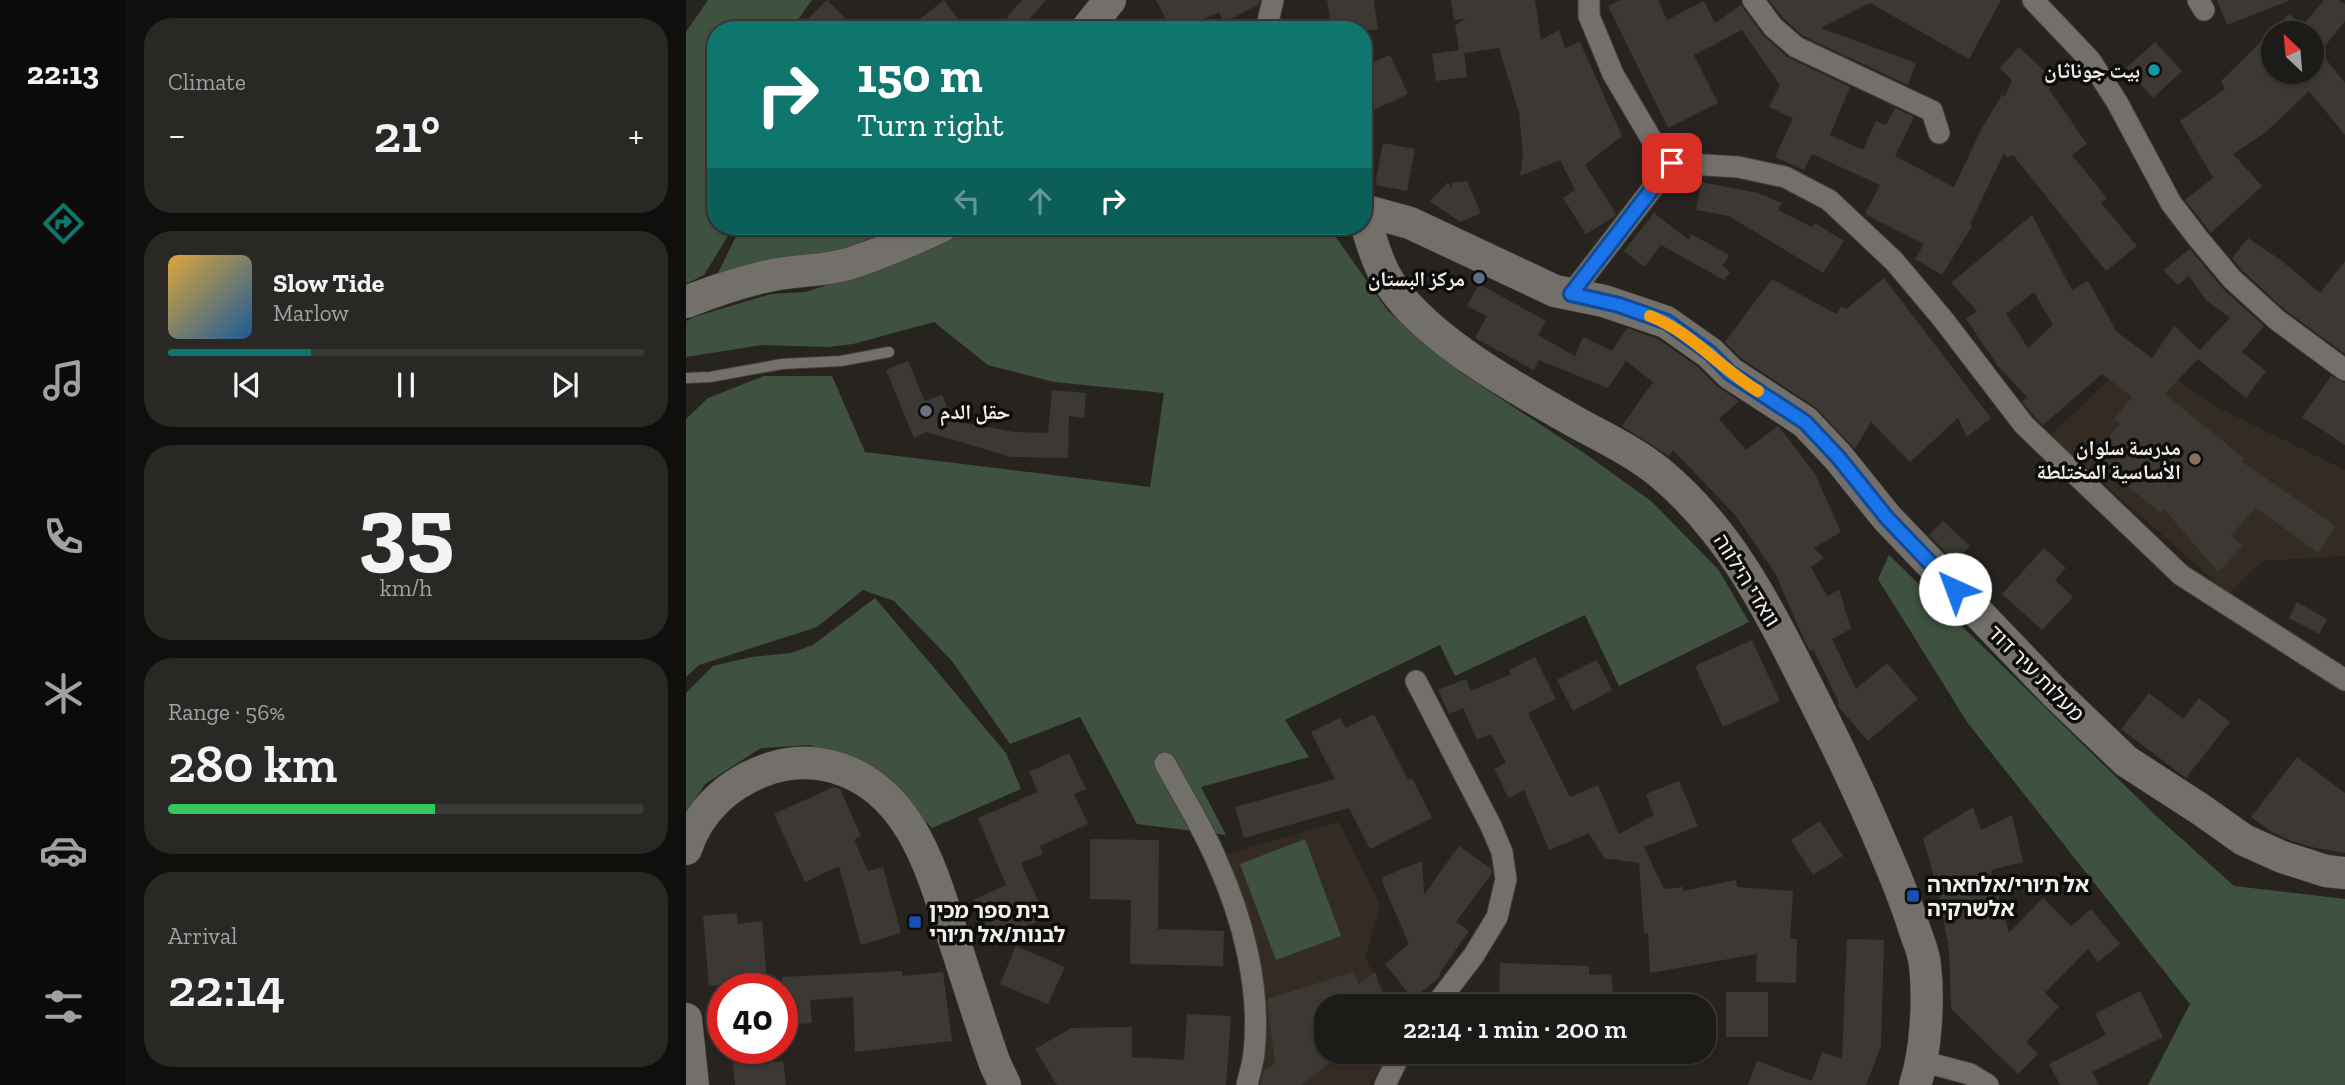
<!DOCTYPE html>
<meta charset="utf-8">
<style>
:root{--surface:#1d1b18;--page:#2a2825;--text:#f1f3f6;--muted:#a0a1a2;--line:#3b3937;--accent:#0f766e}
body{margin:0;font-family:"Zilla Slab","Noto Naskh Arabic","Noto Sans Hebrew",serif;background:var(--page);color:var(--text);height:100vh;display:flex;flex-direction:column;font-size:26px;white-space:nowrap}
*{box-sizing:border-box;margin:0}
p{font-size:23px;color:var(--muted)}
.icon{flex:none;width:38px;height:38px;fill:none;stroke:currentColor;stroke-width:2;stroke-linecap:round;stroke-linejoin:round}
.map{position:relative;flex:1;overflow:hidden}
.drawer{display:flex;flex-direction:column;gap:18px;padding:18px;background:#100f0d;width:560px}
.drawer>*{flex:none}
.guide{position:absolute;left:21px;top:21px;width:665px;height:214px;border-radius:28px;box-shadow:0 2px 5px #0004,0 0 0 2px var(--line);background:#0f766e;color:#fff;overflow:hidden}
.needle{width:46px;rotate:334deg}
.tools{position:absolute;left:1575px;top:21px;display:grid;gap:14px}
.tools a{display:grid;place-items:center;width:63px;height:63px;border-radius:50%;background:var(--surface);box-shadow:0 2px 5px #0004,0 0 0 2px var(--line);font-size:35px}
.speed{position:absolute;left:21px;top:973px;display:flex;gap:14px;font-size:35px;font-weight:700;text-align:center}
.speed>*{display:grid;place-content:center;width:91px;height:91px;border-radius:50%;background:var(--surface);box-shadow:0 2px 5px #0004,0 0 0 2px var(--line);line-height:1}
.speed .limit{border:10px solid #d22;background:#fff;color:#111}
.pin{position:absolute;display:grid;place-items:center;width:60px;height:60px;color:#fff;margin:-30px;border-radius:14px;box-shadow:0 4px 10px #0006}
.me{position:absolute;width:77px;margin:-38px;rotate:317deg;stroke-linejoin:round;filter:drop-shadow(0 0 5px #0008)}
.turn{display:flex;align-items:center;gap:24px;height:147px;padding:0 35px;font-size:32px}
.turn .icon{width:91px;height:91px;stroke-width:2.5}
.turn b{display:block;font-size:49px;line-height:60px}
.lanes{display:flex;align-items:center;height:66px;padding:0 35px;background:#0003;justify-content:center;gap:35px;direction:ltr}
.lanes .off{opacity:.35}
.big{font-size:52px;font-weight:600;line-height:1.1}
.drawer .card{flex:1;display:flex;flex-direction:column;justify-content:center;gap:10px;min-width:0;padding:0 24px;border-radius:28px;background:var(--page)}
.drawer .dial{align-items:center;gap:0}
.dial b{font-size:91px;line-height:1}
.song{display:flex;align-items:center;gap:21px}
.cover{width:84px;height:84px;border-radius:10px;background:linear-gradient(135deg,hsl(40 70% 55%),hsl(210 70% 35%))}
.played{height:7px;border-radius:4px;background:linear-gradient(90deg,var(--accent) 30%,var(--line) 30%)}
.keys{display:flex;justify-content:space-around;direction:ltr}
.heat{display:flex;justify-content:space-between;align-items:center;font-size:38px;direction:ltr}
.charge{height:10px;border-radius:5px;background:linear-gradient(90deg,#34c759 56%,var(--line) 0)}
.trip{position:absolute;left:628px;top:994px;width:402px;height:70px;border-radius:28px;background:var(--surface);box-shadow:0 2px 5px #0004,0 0 0 2px var(--line);font-weight:600;line-height:70px;text-align:center}
main{display:flex;flex:1;min-height:0}
.dock{display:flex;flex-direction:column;width:126px;justify-content:space-around;align-items:center;background:#0c0b0a;color:var(--muted)}
.dock .icon{width:49px;height:49px}
.dock .selected{color:var(--accent)}
.dock b{font-size:32px;color:var(--text)}
.map>svg:first-child{display:block}
.built{fill:#342b23}
.green{fill:#3f5240}
.forest{fill:#3e533f}
.building{fill:#3c3834;fill-rule:evenodd}
.lines{fill:none;stroke-linecap:round;stroke-linejoin:round}
.lane-casing{stroke:#423f3c;stroke-width:12}
.street-casing{stroke:#423f3c;stroke-width:23}
.secondary-casing{stroke:#423f3c;stroke-width:33}
.lane{stroke:#736f6a;stroke-width:10}
.street{stroke:#736f6a;stroke-width:21}
.secondary{stroke:#736f6a;stroke-width:32}
.route-casing{stroke:#114b97;stroke-width:18}
.route{stroke:#1a73e8;stroke-width:12}
.slow{stroke:#f59e0b;stroke-width:12}
.culture-dot{fill:#0f9aa8;stroke:#0f0d0c;stroke-width:2.5}
.service-dot{fill:#5c6f8a;stroke:#0f0d0c;stroke-width:2.5}
.worship-dot{fill:#6b7280;stroke:#0f0d0c;stroke-width:2.5}
.education-dot{fill:#8d6e63;stroke:#0f0d0c;stroke-width:2.5}
.transit-dot{fill:#1a4fb4;stroke:#0f0d0c;stroke-width:2.5}
.labels{text-anchor:middle;dominant-baseline:central;stroke-width:7;stroke-linejoin:round;paint-order:stroke}
.poi-label{font-size:21px;font-weight:bold;fill:#f2f0ed;stroke:#0f0d0c;text-anchor:end}
.street-label{font-size:21px;fill:#f2f0ed;stroke:#0f0d0c}
</style>
<main>
<nav class="dock">
<b>22:13</b>
<svg class="icon selected" aria-label="directions" viewBox="0 0 24 24"><path d="M12 3l9 9-9 9-9-9zM9 14v-3h6M13 9l2 2-2 2"/></svg>
<svg class="icon" aria-label="music" viewBox="0 0 24 24"><path d="M9 18V5l10-2v13"/><circle cx="6" cy="18" r="3"/><circle cx="16" cy="16" r="3"/></svg>
<svg class="icon" aria-label="phone" viewBox="0 0 24 24"><path d="M5 4h4l2 5-3 2q2 4 5 5l2-3 5 2v4C11 20 4 13 5 4z"/></svg>
<svg class="icon" aria-label="climate" viewBox="0 0 24 24"><path d="M12 3v18M4 7l16 10M4 17L20 7"/></svg>
<svg class="icon" aria-label="car" viewBox="0 0 24 24"><path d="M5 17H2v-5l4-1 3-4h7l3 4 3 1v5h-3M9 17h6M6 11h13"/><circle cx="7" cy="17" r="2"/><circle cx="17" cy="17" r="2"/></svg>
<svg class="icon" aria-label="filters" viewBox="0 0 24 24"><path d="M4 7h16M4 17h16"/><circle cx="9" cy="7" r="2"/><circle cx="15" cy="17" r="2"/></svg>
</nav>
<section class="drawer">
<div class="card"><p>Climate</p>
<div class="heat"><a>−</a><b class="big">21°</b><a>+</a></div>
</div>
<div class="card">
<div class="song"><i class="cover"></i><div><b>Slow Tide</b><p>Marlow</p></div></div>
<div class="played"></div>
<div class="keys"><svg class="icon" aria-label="previous" viewBox="0 0 24 24"><path d="M18 5L8 12l10 7zM5 5v14"/></svg><svg class="icon" aria-label="pause" viewBox="0 0 24 24"><path d="M8 5v14M16 5v14"/></svg><svg class="icon" aria-label="next" viewBox="0 0 24 24"><path d="M6 5l10 7-10 7zM19 5v14"/></svg></div>
</div>
<div class="card dial"><b>35</b><p>km/h</p></div>
<div class="card"><p>Range · 56%</p><b class="big">280 km</b><div class="charge"></div></div>
<div class="card"><p>Arrival</p><b class="big">22:14</b></div>
</section>
<div class="map">
<svg width="1659" height="1085" viewBox="0 0 1659 1085">
<rect width="100%" height="100%" fill="#272420"/>
<path class="built" d="M1452,352l75,53 132,65v86l-83,5 -33,33 -179,-158z
M653,822l41,83 -15,53 27,48h-66v46h62l-18,33h-115l5,-104 -10,-63 -24,-64z"/>
<path class="green" d="M22,0h104l-18,25 3,5h-81v196h18l-30,49 -18,9v-252z
M293,226h325l29,7 55,78 75,63 124,81 64,46 67,68 31,53 -130,64 -34,-71 -130,61 -15,-31 -155,75 24,37 -108,30 25,48 -89,-11 -57,-107 -70,27 -58,-83 -58,-60 -31,-11 -46,37 -118,38 -13,12v-258l22,-21 56,-22h68l33,76 285,35 14,-94 -110,-11 -66,-17 -54,-43 -81,22 -25,3 -66,-2 -76,12v-36l8,-4 77,-23 35,-2 66,-22z
M1203,555l265,259 80,72 111,13v186h-197l42,-81 -223,-282 -89,-143z
M189,598l131,155 15,36 -89,39 -58,-60 -65,-23 -48,3 -56,36 -19,30v-121l27,-27 38,-9 40,-4 22,-8z
M619,839l36,97 -65,24 -36,-96z"/>
<path class="forest" d="M55,226h163l-66,25 -48,6 -73,18z"/>
<path class="building" d="M141,0l21,21 -9,9h-43z
M258,0l22,30h-60z
M336,0h24l-25,29 -14,-12z
M470,0h104l-2,5 -34,17 -5,-10 -37,18h-11z
M641,0h47l4,30h-46z
M765,0h84l6,40 18,-10 6,18 15,-6 42,94 -37,29 31,49 -2,3 -28,17 -23,-36 12,-8 -15,-30 -40,16 3,-23 -4,-40 -20,-65 -35,5 3,24 -31,4 -4,-27 27,-4 -4,-25 11,-6 -12,1z
M935,0h37l9,20 37,-19 11,22 26,-18 22,30 24,22 63,30 -20,48 33,15 13,-29 10,4 9,-17 19,9 -19,39 59,31 28,-59 20,-33 3,1 6,-13v-4l-11,-11 19,-21 37,35 -7,7 38,55 -15,11 35,43 -6,5 36,43 -31,25 -93,-116 -6,3 -3,-5 -34,71 2,2 -30,49 -27,-16 9,-15 -59,-30 15,-29 -68,-31 -8,16 -29,-13 18,-39 -24,-11 11,-22 -38,-55 -48,25 24,48 -50,25 -60,-122z
M1083,0h232l-32,59 -99,-56 -49,25 95,35 -8,22 -105,-49 -20,-18z
M1531,0h71v1l-61,24z
M1638,0h15l6,4v17l-25,31 25,31v52l-36,-44 -43,41 -33,22 29,32 -51,47 -26,-33 28,-22 -33,-57 45,-32 -4,-8 68,-67 14,11zM1587,33h39v39h-39z
M1469,42l27,29 -29,27 -27,-30z
M704,55l18,39 -45,21v-28l7,-3 -7,-17z
M697,143l32,6 -8,42 -32,-6z
M781,181l14,32 -21,9 -30,-21 18,-19 4,7v-6z
M1015,182l57,11 24,10 -4,7 34,17 3,-4 29,18 -21,32 -94,-57 -33,-6z
M968,213l35,27 2,-6 38,21 -6,11 7,6 -6,8 -63,-35 -17,22 -20,-16z
M1346,215l40,75 16,-9 29,51 35,26 22,-32 26,24 30,-32 -24,-18 -17,-24 -11,9 -15,-15 27,-21 33,40 41,37 -22,26 24,19 -20,27 -48,-39 -33,35 80,65 -3,3 94,64 -18,27 -62,-45 -25,27 12,11 -25,26 -54,-63 -3,4 -69,-55 28,-34 -6,-5 18,-22 -30,-23 -59,51 -9,-9 -12,-15 5,-4 -29,-31 -32,-47 11,-8 -26,-28zM1348,292l19,33 -25,23 -22,-34z
M1562,238l34,23 38,32 25,-32v93l-60,-44 -43,-40 -10,-12z
M1198,278l107,140 -24,19 -9,-19 -48,44 -39,-40 -16,27 -40,-42 -73,-48 -17,-17 47,-63 64,35 5,-8 5,3z
M793,284l67,37 -8,14 37,21 8,-19 29,14 15,-23 31,11 40,28 19,19 22,15 -20,18 27,31 32,-24 2,2 35,46 26,58 -27,16 10,10 -13,9 16,29 12,-6 12,39 -19,10 24,50 31,-26 31,36 -50,42 -31,-36 2,-2 -26,-54 -3,2 -7,-14 -28,-64 -39,-57 -63,-66 -4,6 -47,-30 31,-44 -27,-21 -18,27 -69,-28 -5,10 -59,-32 12,-22 -20,-10z
M222,361l17,40 17,-6 11,26 61,11 34,1 4,-43 34,3 -2,25 -15,-2 -1,42 -57,-1 -84,-25 -13,6 -28,-68z
M1645,376l14,7v62l-43,-28z
M1257,521l27,25 -15,16 -26,-27z
M1358,548l22,20 -11,12 18,17 -31,33 -40,-36z
M1611,602l30,17 -8,15 -30,-16z
M1066,640l28,61 -57,26 -28,-61z
M849,657l21,42 -28,14 42,84 28,-12 21,49 35,-19 -8,-21 33,-13 19,45 -54,21 20,42 19,-2v4l53,-11 1,7 56,4 -3,48h7l-1,44 -40,-1 1,-28 -107,19 -2,-40h-4l-5,-70 -35,-5 -15,-25 -40,17 -25,-60 -15,8 -7,-12 2,-3 -2,1 -8,-15 12,-6 -15,-29 -14,6 -14,-32 -14,6 -11,-24 28,-11 5,12 40,-17 -2,-4z
M911,660l15,30 -39,21 -16,-31z
M1463,693l34,26 16,-21 31,24 -44,56 -65,-49z
M688,714l34,66 4,-2 20,40 -62,31 -21,-41 -105,30 -9,-31 100,-28 -24,-47 29,-14 6,10z
M383,753l17,36 -12,5 14,30 -48,22 3,8 -22,9 25,55 -54,24 -19,-42 33,-15 -28,-67 60,-26 -9,-20z
M1611,757l48,36v60l-34,-6 -22,-7 -19,-9 -19,-14z
M148,787l6,2 21,47 -7,4 14,31 15,-4 18,66 -40,12 -22,-79 -34,16 -31,-68z
M1287,807l8,23 31,-15 11,47 -32,8 18,63 34,-35 28,28 20,-17 29,35 -22,18 -10,-13 -43,44 14,14 -33,35 12,12 -20,20 -67,-65 -2,-59 -10,-56 -16,-56z
M1134,821l23,35 -30,19 -22,-35z
M404,839l69,1 -1,89 66,2 -1,35 -93,-2 1,-64 -41,-1z
M773,846l32,23 1,4 -36,49 13,9 -30,43 2,2 -28,23 -28,-35 24,-20 -26,-60v-7l39,-16 2,34z
M51,913l1,11 24,-3 5,60 -58,5 -6,-70z
M1161,939l37,1 -3,106 -15,39h-118l9,-24 55,20 10,-29 20,7z
M330,946l49,21 -17,37 -48,-20z
M814,963l89,3v9l22,-1 3,32h-115z
M216,971l1,5 40,-4 9,69 -97,11 -2,-55 -43,3 2,23 -30,2v-48z
M667,972l6,12 16,-12 11,34h-60v46h17l-42,33h-41l4,-15 11,-6 -8,-65z
M1454,991l23,46 -71,35 7,13h-39l-11,-21 57,-29 -11,-21z
M1040,992h42v45h-42z
M501,1014l44,2 -5,69h-169l-22,-36 36,-21 61,-1v30l52,3z
M87,1052l1,10 9,-1 3,24h-51l-3,-29z"/>
<g class="lines">
<g class="lane-casing">
<path id="lane" d="M0,378l24,-1 72,-13 59,-3 48,-9"/>
</g>
<g class="street-casing">
<path id="street" d="M903,0v16l24,58 46,78 13,11 66,4 47,10 44,23 65,61 48,57 82,107 157,150 164,105
M1067,0l20,27 23,20 136,64 7,22
M1347,0l57,60 27,42 54,101 26,34 35,42 45,41 68,50
M1512,0l6,10
M580,30l7,-30
M885,294l101,-131
M730,681l75,145 11,26 4,27 -9,38 -23,38 -39,51
M479,763c17,32 37,63 51,96 27,59 45,129 38,194 -1,11 -5,22 -7,32
M1235,1061l49,13 18,11
M699,1085l16,-33"/>
</g>
<g class="secondary-casing">
<path id="secondary" d="M400,30l24,-30
M677,210l47,13 145,68 49,10 62,21 44,31 20,20 75,49 33,35 49,61 169,176 70,67 74,48 44,31 38,17 44,14 19,2
M677,213c6,21 12,43 22,62 33,61 134,115 194,149 28,15 55,28 80,48 68,56 108,133 146,210 25,49 49,98 71,149 14,32 28,64 38,97 4,12 10,25 11,37 4,34 1,88 -10,120
M0,302c28,-11 57,-21 87,-27 25,-5 50,-4 75,-11 32,-10 64,-24 94,-38
M0,849c13,-40 45,-68 85,-81 20,-6 42,-7 63,-1 78,22 99,107 121,176 13,40 26,81 40,121l10,21
M0,1019l7,66"/>
</g>
<use href="#lane" class="lane"/>
<use href="#street" class="street"/>
<use href="#secondary" class="secondary"/>
</g>
<g class="lines">
<g class="route-casing">
<path id="route" d="M986,163l-101,131 48,11 48,17 43,31 20,20 75,49 33,35 49,61 68,71"/>
</g>
<use href="#route" class="route"/>
<path class="slow" d="M964,316c41,16 70,52 108,75"/>
</g>
<circle class="culture-dot" cx="1468" cy="70" r="7"/>
<circle class="service-dot" cx="793" cy="278" r="7"/>
<circle class="worship-dot" cx="240" cy="411" r="7"/>
<circle class="education-dot" cx="1509" cy="459" r="7"/>
<g class="transit-dot">
<rect x="1220" y="889" width="14" height="14" rx="3.5"/>
<rect x="222" y="915" width="14" height="14" rx="3.5"/>
</g>
<g class="labels">
<g class="poi-label">
<text x="1454" y="70">بيت جوناثان</text>
<text x="779" y="278">مركز البستان</text>
<text x="254" y="411" text-anchor="start">حقل الدم</text>
<text x="1495" y="447">مدرسة سلوان<tspan x="1495" dy="24">الأساسية المختلطة</tspan></text>
<text x="1241" y="884" text-anchor="start">אל ת׳ורי/אלחארה<tspan x="1241" dy="24">אלשרקיה</tspan></text>
<text x="243" y="910" text-anchor="start">בית ספר מכין<tspan x="243" dy="24">לבנות/אל ת׳ורי</tspan></text>
</g>
<g class="street-label">
<text transform="translate(1061 580) rotate(58)">וואדי הילווה</text>
<text transform="translate(1350 673) rotate(45)">מעלות עיר דוד</text>
</g>
</g>
</svg>
<div class="tools">
<a><svg class="needle" viewBox="-14 -14 28 28"><path d="M0-13l5 13h-10z" fill="#e53935"/><path d="M0 13l5-13h-10z" fill="#a0a1a2"/></svg></a>
</div>
<div class="speed"><div class="limit">40</div></div>
<div class="pin" style="left:986px;top:163px;background:#d93025"><svg class="icon" aria-label="arrive" viewBox="0 0 24 24"><path d="M6 21V4h12l-3 4 3 4H6"/></svg></div>
<svg class="me" style="left:1269px;top:589px" viewBox="-20 -20 40 40"><circle r="19" fill="#fff"/><path d="M0-13L10 11 0 6-10 11z" fill="#1a73e8"/></svg>
<div class="trip">22:14 · 1 min · 200 m</div>
<div class="guide">
<div class="turn"><svg class="icon" aria-label="right" viewBox="0 0 24 24"><path d="M7 20v-9h11M14 6l5 5-5 5"/></svg><div><b>150 m</b>Turn right</div></div>
<div class="lanes"><svg class="icon off" aria-label="left" viewBox="0 0 24 24"><path d="M17 20v-9H6M10 6l-5 5 5 5"/></svg><svg class="icon off" aria-label="ahead" viewBox="0 0 24 24"><path d="M12 20V5M6 11l6-6 6 6"/></svg><svg class="icon" aria-label="right" viewBox="0 0 24 24"><path d="M7 20v-9h11M14 6l5 5-5 5"/></svg></div>
</div>
</div>
</main>
